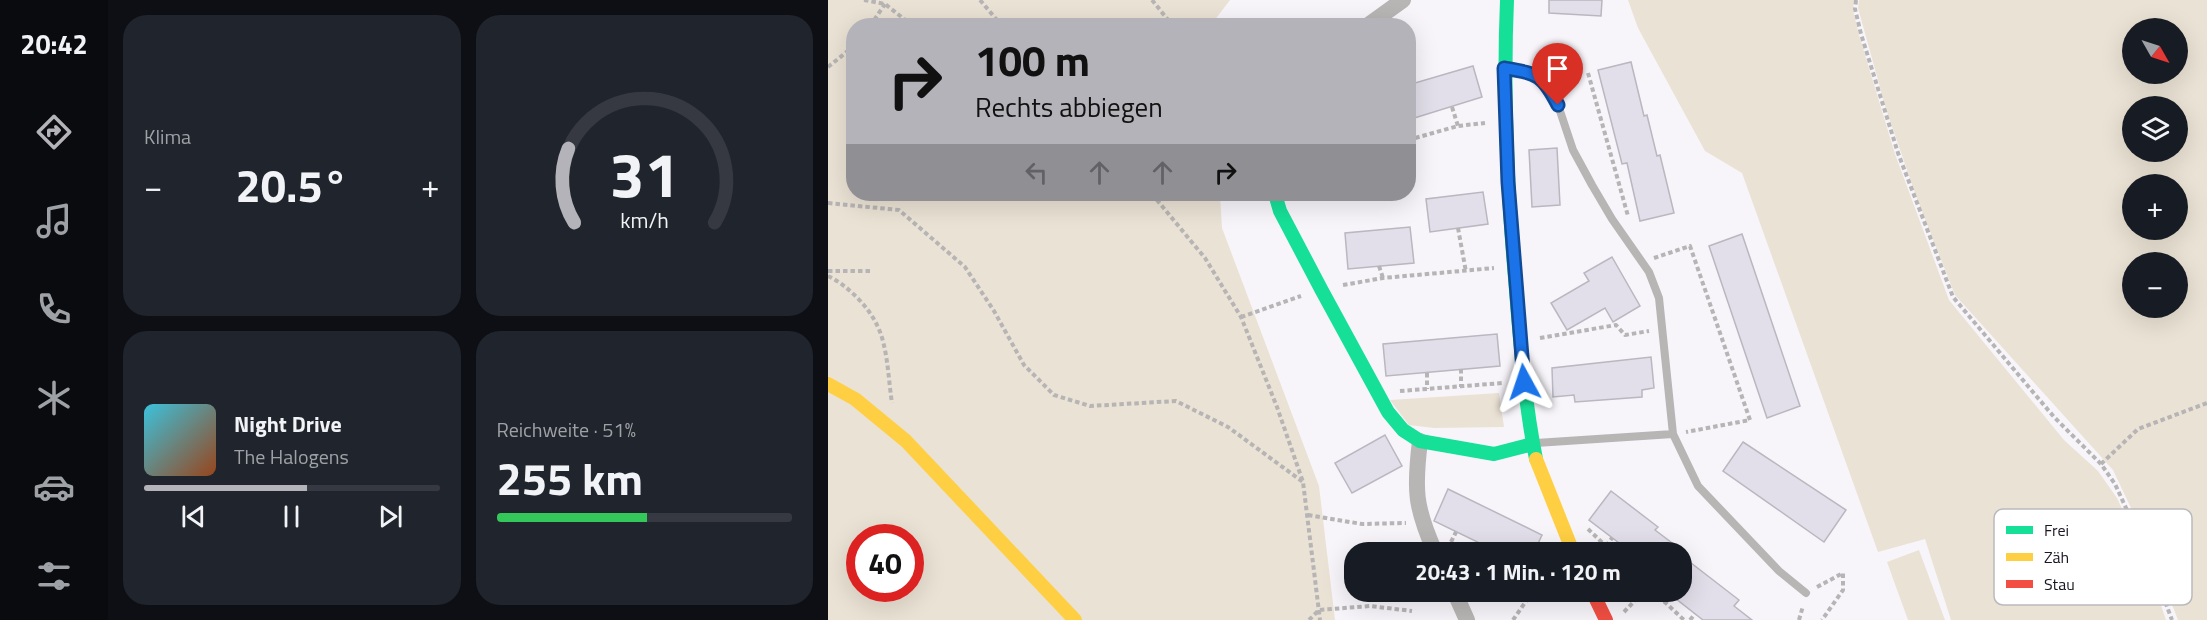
<!DOCTYPE html>
<html lang="de">
<meta charset="utf-8">
<style>
:root{--surface:#171b24;--page:#20242c;--text:#f1f3f6;--muted:#9ea1a6;--line:#363941;--accent:#b3b3b9}
body{margin:0;font-family:"Titillium Web",sans-serif;background:var(--page);color:var(--text);height:100vh;display:flex;flex-direction:column;font-size:22px;white-space:nowrap}
*{box-sizing:border-box;margin:0}
p{font-size:20px;color:var(--muted)}
.icon{flex:none;width:33px;height:33px;fill:none;stroke:currentColor;stroke-width:2;stroke-linecap:round;stroke-linejoin:round}
.map{position:relative;flex:1;overflow:hidden}
.sheet{display:flex;flex-direction:column;gap:15px;padding:15px;background:#0d0f14;width:720px}
.sheet>*{flex:none}
.banner{position:absolute;left:18px;top:18px;width:570px;height:183px;border-radius:24px;box-shadow:0 6px 24px #0002;background:#b3b3b9;color:#111;overflow:hidden}
.needle{width:39px;rotate:129deg}
.controls{position:absolute;left:1294px;top:18px;display:grid;gap:12px}
.controls a{display:grid;place-items:center;width:66px;height:66px;border-radius:50%;background:var(--surface);box-shadow:0 6px 24px #0002;font-size:30px}
.speed{position:absolute;left:18px;top:524px;display:flex;gap:12px;font-size:30px;font-weight:700;text-align:center}
.speed>*{display:grid;place-content:center;width:78px;height:78px;border-radius:50%;background:var(--surface);box-shadow:0 6px 24px #0002;line-height:1}
.speed .limit{border:9px solid #d22;background:#fff;color:#111}
.pin{position:absolute;display:grid;place-items:center;width:51px;height:51px;color:#fff;margin:-62px -26px;border-radius:50% 50% 50% 0;rotate:-45deg;box-shadow:0 0 6px #0007}
.pin .icon{rotate:45deg}
.me{position:absolute;width:66px;margin:-33px;rotate:355deg;stroke-linejoin:round;filter:drop-shadow(0 0 4px #0008)}
.turn{display:flex;align-items:center;gap:21px;height:126px;padding:0 30px;font-size:27px}
.turn .icon{width:78px;height:78px;stroke-width:2.5}
.turn b{display:block;font-size:42px;line-height:51px}
.lanes{display:flex;align-items:center;height:57px;padding:0 30px;background:#0003;justify-content:center;gap:30px;direction:ltr}
.lanes .off{opacity:.35}
.big{font-size:45px;font-weight:700;line-height:1.1}
.sheet .card{flex:1;display:flex;flex-direction:column;justify-content:center;gap:9px;min-width:0;padding:0 21px;border-radius:24px;background:var(--page)}
.sheet .dial{align-items:center;gap:0}
.dial svg{height:156px;overflow:visible;fill:none;stroke:var(--line);stroke-width:7;stroke-linecap:round;text-anchor:middle}
.dial text{fill:var(--text);stroke:none}
.song{display:flex;align-items:center;gap:18px}
.cover{width:72px;height:72px;border-radius:9px;background:linear-gradient(135deg,hsl(190 70% 55%),hsl(20 70% 35%))}
.played{height:6px;border-radius:3px;background:linear-gradient(90deg,var(--accent) 55%,var(--line) 55%)}
.keys{display:flex;justify-content:space-around;direction:ltr}
.heat{display:flex;justify-content:space-between;align-items:center;font-size:33px;direction:ltr}
.charge{height:9px;border-radius:4px;background:linear-gradient(90deg,#34c759 51%,var(--line) 0)}
.sheet .tiles{flex:1;display:grid;gap:15px;grid-template-columns:repeat(2,1fr)}
.trip{position:absolute;left:516px;top:542px;width:348px;height:60px;border-radius:24px;background:var(--surface);box-shadow:0 6px 24px #0002;font-weight:700;line-height:60px;text-align:center}
main{display:flex;flex:1;min-height:0}
.menu{display:flex;flex-direction:column;width:108px;justify-content:space-around;align-items:center;background:#090b0e;color:var(--muted)}
.menu .icon{width:42px;height:42px}
.menu .on{color:var(--accent)}
.menu b{font-size:27px;color:var(--text)}
.map>svg:first-child{display:block}
.green{fill:#eae2d4;fill-rule:evenodd}
.building{fill:#e2dfea;stroke:#b9b7bf;stroke-width:1.5}
.lines{fill:none;stroke-linecap:round;stroke-linejoin:round}
.path{stroke:#b6b4b4;stroke-width:4;stroke-dasharray:4.5 3;stroke-linecap:butt}
.lane{stroke:#b8b6b4;stroke-width:8}
.street{stroke:#b8b6b4;stroke-width:16}
.fast{stroke:#16e098;stroke-width:14}
.slow{stroke:#ffcf43;stroke-width:14}
.jam{stroke:#f24e42;stroke-width:14}
.route-casing{stroke:#114b97;stroke-width:15}
.route{stroke:#1a73e8;stroke-width:10}
.key{fill:#fff;stroke:#bab9bd;stroke-width:1.5}
.key-label{font-size:16px;fill:#1a1622}
</style>
<main>
<nav class="menu">
<b>20:42</b>
<svg class="icon on" aria-label="directions" viewBox="0 0 24 24"><path d="M12 3l9 9-9 9-9-9zM9 14v-3h6M13 9l2 2-2 2"/></svg>
<svg class="icon" aria-label="music" viewBox="0 0 24 24"><path d="M9 18V5l10-2v13"/><circle cx="6" cy="18" r="3"/><circle cx="16" cy="16" r="3"/></svg>
<svg class="icon" aria-label="phone" viewBox="0 0 24 24"><path d="M5 4h4l2 5-3 2q2 4 5 5l2-3 5 2v4C11 20 4 13 5 4z"/></svg>
<svg class="icon" aria-label="climate" viewBox="0 0 24 24"><path d="M12 3v18M4 7l16 10M4 17L20 7"/></svg>
<svg class="icon" aria-label="car" viewBox="0 0 24 24"><path d="M5 17H2v-5l4-1 3-4h7l3 4 3 1v5h-3M9 17h6M6 11h13"/><circle cx="7" cy="17" r="2"/><circle cx="17" cy="17" r="2"/></svg>
<svg class="icon" aria-label="filters" viewBox="0 0 24 24"><path d="M4 7h16M4 17h16"/><circle cx="9" cy="7" r="2"/><circle cx="15" cy="17" r="2"/></svg>
</nav>
<section class="sheet">
<div class="tiles">
<div class="card"><p>Klima</p>
<div class="heat"><a>−</a><b class="big">20.5°</b><a>+</a></div>
</div>
<div class="card dial"><svg viewBox="0 0 100 80">
<path d="M14 69A42 42 0 1 1 86 69"/>
<path d="M14 69A42 42 0 0 1 11 31" stroke="#b3b3b9"/>
<text x="50" y="56" font-size="32" font-weight="700">31</text>
<text x="50" y="72" font-size="11">km/h</text>
</svg></div>
<div class="card">
<div class="song"><i class="cover"></i><div><b>Night Drive</b><p>The Halogens</p></div></div>
<div class="played"></div>
<div class="keys"><svg class="icon" aria-label="previous" viewBox="0 0 24 24"><path d="M18 5L8 12l10 7zM5 5v14"/></svg><svg class="icon" aria-label="pause" viewBox="0 0 24 24"><path d="M8 5v14M16 5v14"/></svg><svg class="icon" aria-label="next" viewBox="0 0 24 24"><path d="M6 5l10 7-10 7zM19 5v14"/></svg></div>
</div>
<div class="card"><p>Reichweite · 51%</p><b class="big">255 km</b><div class="charge"></div></div>
</div>
</section>
<div class="map">
<svg width="1379" height="620" viewBox="0 0 1379 620">
<rect width="100%" height="100%" fill="#f7f5fa"/>
<path class="green" d="M0,0h402l-19,25 -357,1v168h366l2,34 97,258 16,134h-507zM32,537h50v51h-50z
M800,0h226l-1,10 6,25 36,119 54,146 115,140 34,31 19,27 29,63 20,59h-215l-26,-81 -47,13 -136,-379 -37,-22 -67,-123z
M1031,0h348v620h-29l-29,-74 -36,-76 -158,-175 -40,-102 -29,-84 -28,-101zM1305,28h45v46h-45zM1305,106h45v46h-45zM1350,184v46h-45v-46zM1350,262v46h-45v-46z
M671,393l5,34 -70,1 -25,-3 -19,-25z
M1091,550l26,70h-37l-21,-58z"/>
<path class="building" d="M721,0h53l-1,16 -52,-3z
M803,62l13,54 3,-1 10,41 3,-1 14,58 -34,8 -13,-58 -5,1 -24,-94z
M645,66l9,31 -74,23v-35z
M729,148l3,57 -28,2 -3,-57z
M655,192l5,32 -58,8 -4,-33z
M582,227l4,36 -66,6 -3,-36z
M914,234l58,172 -33,12 -58,-172z
M784,257l28,49 -27,16 -8,-14 -38,22 -16,-27 38,-22 -5,-8z
M669,334l3,32 -114,10 -3,-32z
M823,357l3,31 -12,2v7l-67,5 -1,-7 -21,2 -1,-29z
M557,435l17,31 -50,27 -17,-30z
M915,442l103,68 -22,32 -101,-71z
M620,489l94,46 -8,17h-36l-64,-31z
M783,491l47,36 -3,3 29,22h-53l-42,-32z
M854,556l57,44 -5,6 18,14h-49l-37,-29h16z"/>
<g class="lines">
<path class="path" d="M36,0l21,4 28,22
M152,0l22,26
M324,0l21,26
M1028,0l-1,9 6,25 37,119 55,144 101,120 47,47 14,20 33,72 24,64
M42,26l15,-22
M0,67l26,-21
M760,73l40,143
M624,107l6,19
M580,120l4,17
M580,140l50,-14 27,-3
M324,194l53,64 36,59 36,90 26,75 17,138
M0,203l71,7 66,57 29,44 30,54 30,30 36,11 86,-5 52,26 75,55
M630,228l8,44
M826,258l36,-12 60,174 -64,12
M551,266l4,12
M0,271h44
M0,276c19,9 40,30 49,49 11,22 11,53 15,78
M515,285l40,-7 111,-10
M413,317l60,-21
M712,338l76,-13 9,10 24,-4
M633,369v18
M599,373v16
M572,391l103,-8
M1273,464l37,-35 69,-26
M480,515l54,9 44,-1
M760,529l24,23
M623,542l5,-10
M778,546l6,-8
M622,547l11,5
M989,587l26,-14v17l-21,30
M825,591l31,29
M796,612l20,-21
M481,620l10,-10 51,-4 42,5
M685,620l20,-29
M862,620l5,-6
M971,620l4,-14"/>
<path class="lane" d="M680,69l22,4 15,8 13,24 15,45 19,35 20,34 37,53 10,26 14,136 25,52 81,85 27,22
M708,443l137,-9"/>
<path class="street" d="M539,26l36,-26
M592,441c-6,49 -5,66 15,111
M626,591l13,29"/>
<path class="fast" d="M679,0c-4,93 0,185 8,278 5,61 9,121 21,181
M447,194l5,17 41,78 67,123 15,18 17,11 74,13 39,-10"/>
<path class="slow" d="M0,384l27,15 51,42 169,179
M708,459l37,93"/>
<path class="jam" d="M764,591l14,29"/>
</g>
<g class="lines">
<g class="route-casing">
<path id="route" d="M696,382l-16,-200 -4,-114c34,6 38,6 54,37"/>
</g>
<use href="#route" class="route"/>
</g>
<rect x="1166" y="509" width="198" height="96" rx="9" class="key"/>
<rect x="1178" y="526" width="27" height="8" fill="#16e098"/>
<rect x="1178" y="553" width="27" height="8" fill="#ffcf43"/>
<rect x="1178" y="580" width="27" height="8" fill="#f24e42"/>
<g class="key-label">
<text x="1216" y="536">Frei</text>
<text x="1216" y="563">Zäh</text>
<text x="1216" y="590">Stau</text>
</g>
</svg>
<div class="controls">
<a><svg class="needle" viewBox="-14 -14 28 28"><path d="M0-13l5 13h-10z" fill="#e53935"/><path d="M0 13l5-13h-10z" fill="#9ea1a6"/></svg></a>
<a><svg class="icon" aria-label="layers" viewBox="0 0 24 24"><path d="M12 4l9 5-9 5-9-5zM3 14l9 5 9-5"/></svg></a>
<a>+</a>
<a>−</a>
</div>
<div class="speed"><div class="limit">40</div></div>
<div class="pin" style="left:730px;top:105px;background:#d93025"><svg class="icon" aria-label="arrive" viewBox="0 0 24 24"><path d="M6 21V4h12l-3 4 3 4H6"/></svg></div>
<svg class="me" style="left:696px;top:382px" viewBox="-20 -20 40 40"><path d="M0-17L14 15 0 8-14 15z" fill="#1a73e8" stroke="#fff" stroke-width="4"/></svg>
<div class="trip">20:43 · 1 Min. · 120 m</div>
<div class="banner">
<div class="turn"><svg class="icon" aria-label="right" viewBox="0 0 24 24"><path d="M7 20v-9h11M14 6l5 5-5 5"/></svg><div><b>100 m</b>Rechts abbiegen</div></div>
<div class="lanes"><svg class="icon off" aria-label="left" viewBox="0 0 24 24"><path d="M17 20v-9H6M10 6l-5 5 5 5"/></svg><svg class="icon off" aria-label="ahead" viewBox="0 0 24 24"><path d="M12 20V5M6 11l6-6 6 6"/></svg><svg class="icon off" aria-label="ahead" viewBox="0 0 24 24"><path d="M12 20V5M6 11l6-6 6 6"/></svg><svg class="icon" aria-label="right" viewBox="0 0 24 24"><path d="M7 20v-9h11M14 6l5 5-5 5"/></svg></div>
</div>
</div>
</main>
